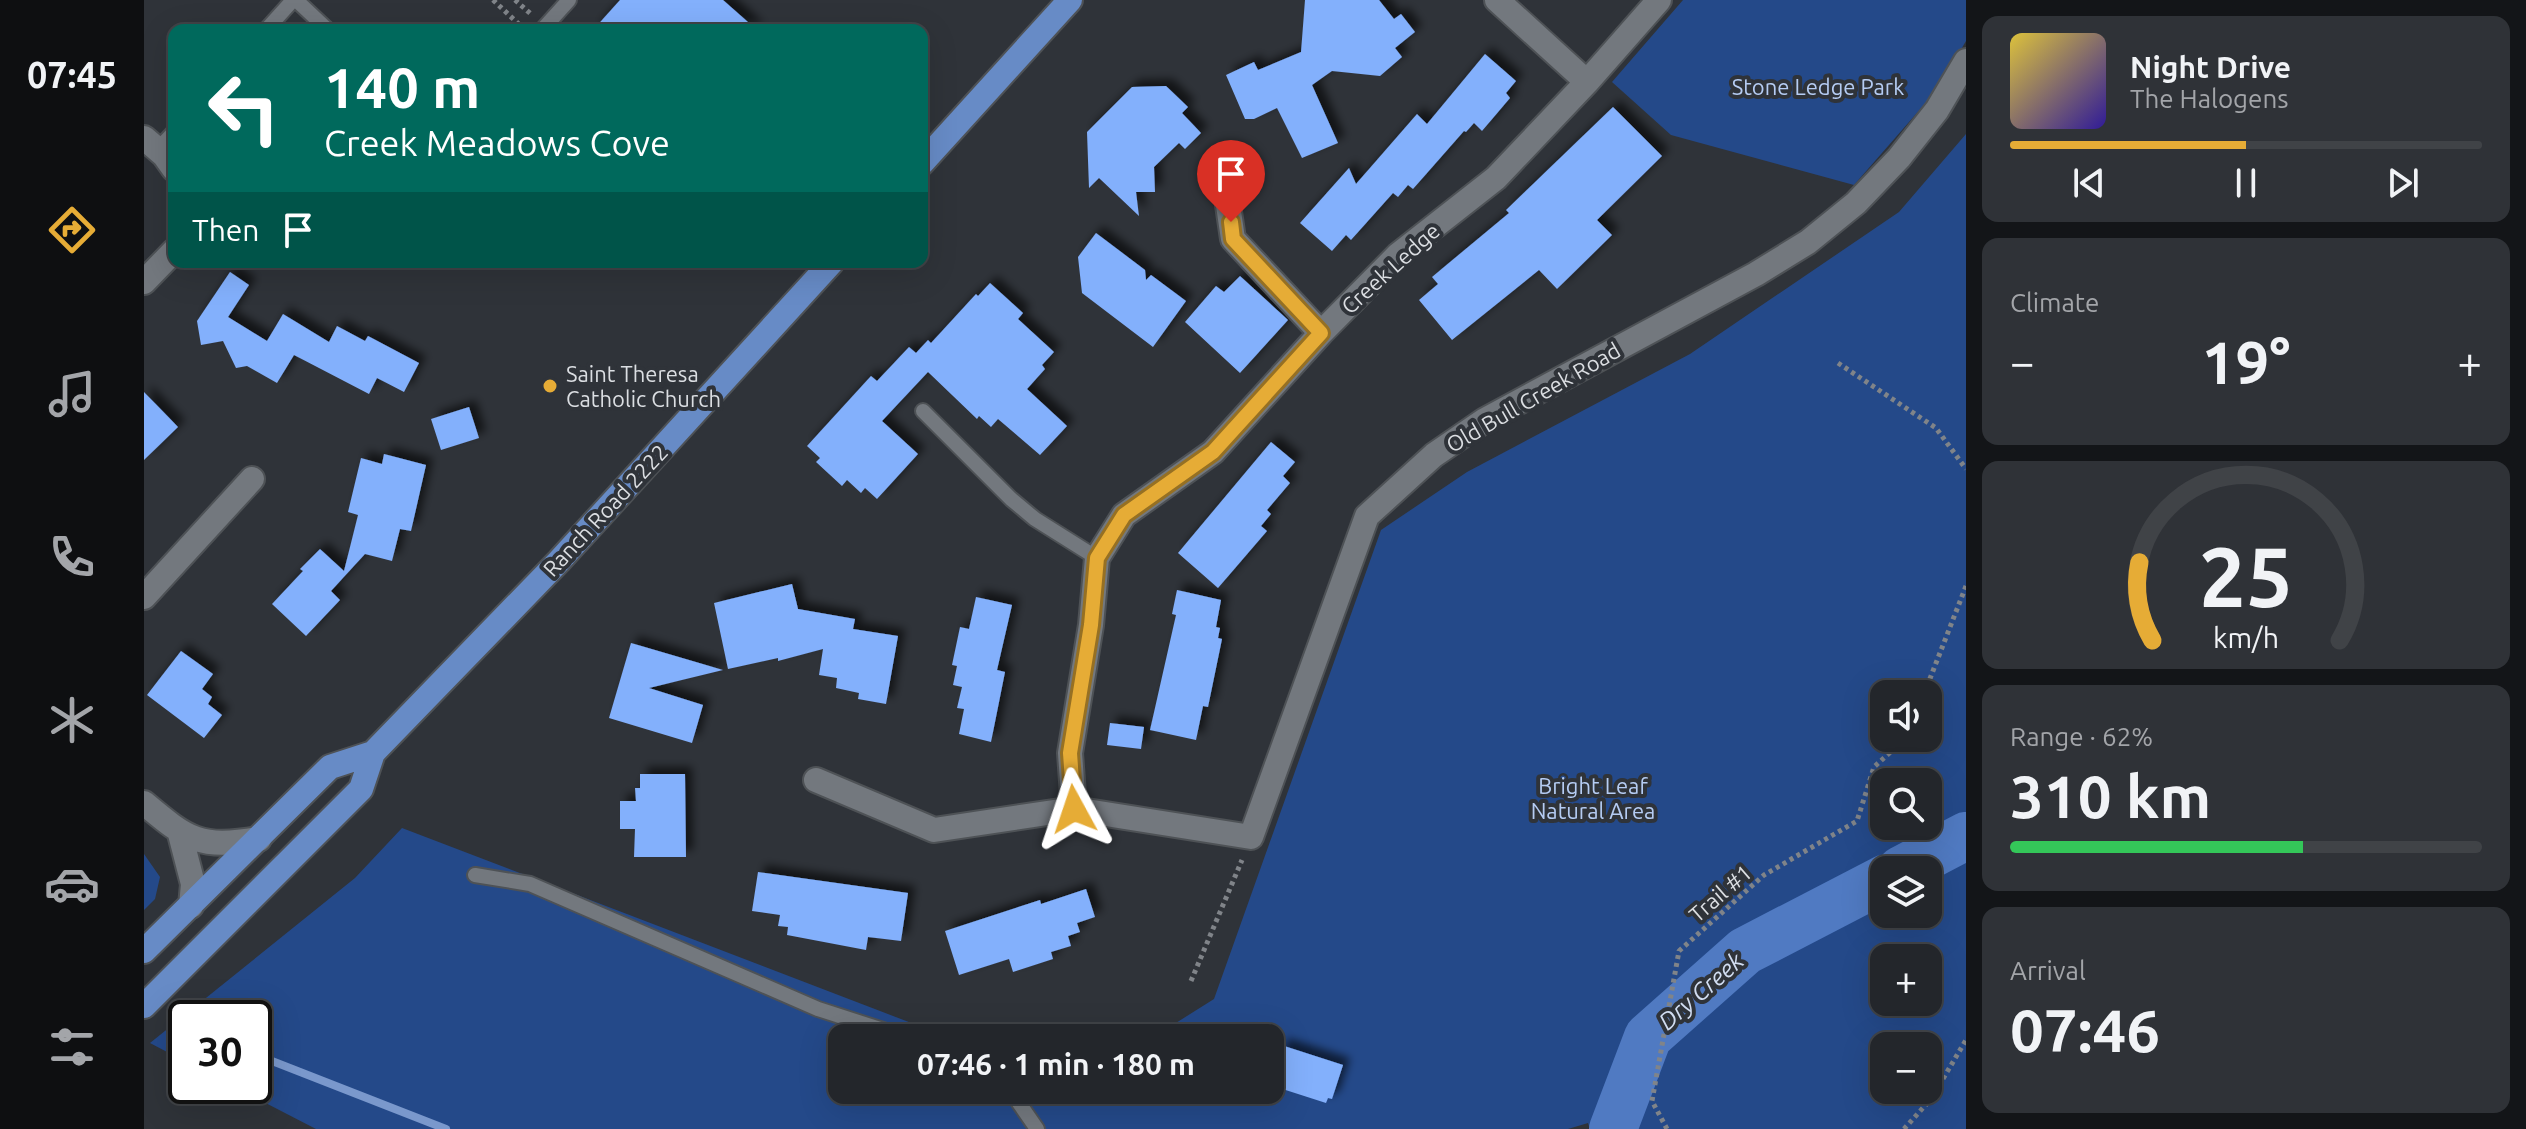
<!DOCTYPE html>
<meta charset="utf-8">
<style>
:root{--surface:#23262b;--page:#2f3237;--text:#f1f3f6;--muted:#a3a5a9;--line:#404347;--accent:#e6ac36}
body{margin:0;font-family:Ubuntu,sans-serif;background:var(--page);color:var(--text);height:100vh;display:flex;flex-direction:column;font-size:30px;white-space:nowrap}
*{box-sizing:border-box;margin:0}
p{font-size:26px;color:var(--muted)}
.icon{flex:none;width:44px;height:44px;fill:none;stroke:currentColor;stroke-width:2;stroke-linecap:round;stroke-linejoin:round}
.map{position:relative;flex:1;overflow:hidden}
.drawer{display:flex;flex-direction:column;gap:16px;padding:16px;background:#131518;width:560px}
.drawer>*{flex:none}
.guide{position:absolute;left:24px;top:24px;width:760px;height:244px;border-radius:16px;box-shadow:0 8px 32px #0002,0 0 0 2px var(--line);background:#00695c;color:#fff;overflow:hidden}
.tools{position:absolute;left:1726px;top:680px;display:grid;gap:16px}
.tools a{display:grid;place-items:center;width:72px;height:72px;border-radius:16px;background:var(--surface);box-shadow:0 8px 32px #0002,0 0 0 2px var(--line);font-size:40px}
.speed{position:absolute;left:24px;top:1000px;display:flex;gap:16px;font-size:40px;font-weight:700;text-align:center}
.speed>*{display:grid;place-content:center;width:104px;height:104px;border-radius:50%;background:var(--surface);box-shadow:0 8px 32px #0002,0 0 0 2px var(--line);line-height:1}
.speed .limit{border:4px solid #111;border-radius:12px;background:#fff;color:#111}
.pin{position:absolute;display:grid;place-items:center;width:68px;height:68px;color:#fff;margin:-82px -34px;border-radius:50% 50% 50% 0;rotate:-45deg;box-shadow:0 0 8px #0007}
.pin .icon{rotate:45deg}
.me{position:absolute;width:88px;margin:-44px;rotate:355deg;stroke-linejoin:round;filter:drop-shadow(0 0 6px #0008)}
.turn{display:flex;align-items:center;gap:28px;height:168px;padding:0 24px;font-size:36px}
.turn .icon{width:104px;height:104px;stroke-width:2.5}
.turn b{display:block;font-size:56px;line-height:68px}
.then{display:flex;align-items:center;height:76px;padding:0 24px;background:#0003;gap:16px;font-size:30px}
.big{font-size:60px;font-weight:700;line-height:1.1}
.drawer .tile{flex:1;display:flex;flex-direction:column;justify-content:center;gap:12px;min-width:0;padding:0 28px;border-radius:16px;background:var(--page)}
.drawer .dial{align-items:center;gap:0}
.dial svg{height:208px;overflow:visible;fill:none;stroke:var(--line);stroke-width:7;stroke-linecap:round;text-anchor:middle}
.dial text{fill:var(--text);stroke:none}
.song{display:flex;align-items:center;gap:24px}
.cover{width:96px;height:96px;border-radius:12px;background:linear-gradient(135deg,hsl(50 70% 55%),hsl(250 70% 35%))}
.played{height:8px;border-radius:4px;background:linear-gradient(90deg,var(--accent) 50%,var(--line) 50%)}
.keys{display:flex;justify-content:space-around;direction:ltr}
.heat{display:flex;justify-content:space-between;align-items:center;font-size:44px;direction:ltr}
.charge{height:12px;border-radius:6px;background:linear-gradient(90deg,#34c759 62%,var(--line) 0)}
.trip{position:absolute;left:684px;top:1024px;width:456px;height:80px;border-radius:16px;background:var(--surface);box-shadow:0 8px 32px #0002,0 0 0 2px var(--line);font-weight:700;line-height:80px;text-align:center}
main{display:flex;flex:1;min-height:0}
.dock{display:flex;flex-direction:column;width:144px;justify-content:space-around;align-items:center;background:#0e0f11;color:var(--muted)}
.dock .icon{width:56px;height:56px}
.dock .active{color:var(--accent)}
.dock b{font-size:36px;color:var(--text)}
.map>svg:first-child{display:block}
.green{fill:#244989;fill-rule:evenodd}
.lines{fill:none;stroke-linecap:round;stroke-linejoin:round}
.stream{stroke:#7a98cc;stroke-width:8}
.river{stroke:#507ac2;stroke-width:48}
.building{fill:#83b0fc;filter:url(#shadow)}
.lane-casing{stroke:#4e5256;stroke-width:18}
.street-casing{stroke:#4e5256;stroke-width:28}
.primary-casing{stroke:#4e5256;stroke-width:28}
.path{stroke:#808489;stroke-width:5;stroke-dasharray:4 4;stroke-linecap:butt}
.lane{stroke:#73787e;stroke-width:14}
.street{stroke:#73787e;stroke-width:24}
.primary{stroke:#678bc6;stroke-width:24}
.route-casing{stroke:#967023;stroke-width:20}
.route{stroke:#e6ac36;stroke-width:14}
.poi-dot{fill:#e6ac36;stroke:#2f3339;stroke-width:3}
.labels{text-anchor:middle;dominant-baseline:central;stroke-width:8;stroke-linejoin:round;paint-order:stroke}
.park-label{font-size:22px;fill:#b5ccf3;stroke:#2f3339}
.street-label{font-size:22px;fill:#dbdee2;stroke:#2f3339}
.poi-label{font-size:22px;fill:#dbdee2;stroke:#2f3339;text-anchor:start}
.water-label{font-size:24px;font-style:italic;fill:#d1ddf1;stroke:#2f3339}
</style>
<main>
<nav class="dock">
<b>07:45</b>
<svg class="icon active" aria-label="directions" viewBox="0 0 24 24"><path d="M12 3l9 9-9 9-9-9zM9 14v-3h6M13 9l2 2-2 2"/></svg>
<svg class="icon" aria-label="music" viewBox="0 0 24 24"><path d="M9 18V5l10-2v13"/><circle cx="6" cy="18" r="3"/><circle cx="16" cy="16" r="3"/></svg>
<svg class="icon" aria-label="phone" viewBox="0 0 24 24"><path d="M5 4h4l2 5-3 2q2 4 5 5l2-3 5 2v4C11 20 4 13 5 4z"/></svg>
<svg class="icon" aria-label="climate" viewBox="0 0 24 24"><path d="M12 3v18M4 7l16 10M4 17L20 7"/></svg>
<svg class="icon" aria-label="car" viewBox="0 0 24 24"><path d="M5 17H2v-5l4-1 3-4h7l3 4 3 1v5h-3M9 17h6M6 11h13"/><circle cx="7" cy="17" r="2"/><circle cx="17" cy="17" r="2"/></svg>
<svg class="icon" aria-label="filters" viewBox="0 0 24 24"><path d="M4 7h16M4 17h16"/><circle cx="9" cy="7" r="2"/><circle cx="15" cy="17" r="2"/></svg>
</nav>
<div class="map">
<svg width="1822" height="1129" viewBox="0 0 1822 1129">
<defs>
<filter id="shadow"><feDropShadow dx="7" dy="-7" stdDeviation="4" flood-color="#0009"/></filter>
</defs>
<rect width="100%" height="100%" fill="#2f3339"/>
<path class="green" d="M1539,0h283v41l-29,49 -83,95 -183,-50 -59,-53z
M1822,134v995h-376l-2,-6 -20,6h-1252l-83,-43h21v-68h-68v44l-36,-19 205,-165 47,-50 512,196 56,14h-128v52h428v-52h-118l62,-39 167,-469 86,-58 223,-118 209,-142zM1740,694h44v44h-44zM1740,782h44v44h-44zM1740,870h44v44h-44zM1740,958h44v44h-44zM1740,1046h44v44h-44z
M0,854l16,23 -5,22 -11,11z"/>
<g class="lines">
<path class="stream" d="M110,1054l192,75"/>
<path class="river" d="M1757,870l65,-34
M1469,1129l35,-92 97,-86 139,-72"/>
</g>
<path class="building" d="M476,0h103l34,30h-164z
M1161,0h74l15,19 7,-5 14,18 -20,16 7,9 -22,19 -48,-5 -20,14 26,58 -36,15 -25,-50 -23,11h-9l-19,-44 28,-13 4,8 43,-18z
M1341,54l31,27 -10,12 4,5 -28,33 -8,-8 -8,9 -2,-1 -51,58 -5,-4 -10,12 -5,-4 -42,47 -5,-5 -14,16 -32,-28 49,-55 7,16 61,-70 10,10z
M1022,86l22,21 -6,6 19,20 -16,16 -6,-6 -25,24 1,25h-19l3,24 -40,-38 -10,10 -2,-56 45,-45z
M1469,107l49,49 -65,64 15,15 -55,54 -18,-19 -87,70 -33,-40 19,-16 -6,-7 77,-64 -3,-3z
M952,233l49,37 1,10 5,-5 35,26 -33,46 -71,-54 -4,-36z
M86,272l19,13 -21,32 39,24 16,-27 46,28 8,-16 28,15 3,-5 51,27 -15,29 -27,-14 -8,16 -75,-39 -17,28 -30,-17 -11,2 -13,-27 -22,4 -4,-24z
M1096,276l48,44 -48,53 -55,-51 31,-36 8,6z
M846,283l33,30 -5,6 36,33 -12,13 3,4 -18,20 40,37 -27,29 -42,-36 -7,8 -12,-11 -2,3 -49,-47 -46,49 36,33 -41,45 -12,-11 -4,5 -14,-13 -5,6 -26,-24 4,-4 -13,-12 64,-70 6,5 32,-34 7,6 12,-13 3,3 45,-49 2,2z
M0,392l34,35 -34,33z
M325,407l10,31 -38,12 -10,-31z
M1127,442l24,20 -12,14 7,7 -23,27 4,4 -10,12 6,5 -49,57 -40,-35z
M240,454l42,11 -15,66 -11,-2 -8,32 -27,-7 -34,37 9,9 -34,36 -34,-32 31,-33 -3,-2 20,-20 24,22 14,-56 -10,-3 13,-54 21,6z
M648,584l6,25 57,10 -2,10 45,7 -12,68 -28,-5 1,-6 -23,-5 1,-10 -18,-3 4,-26 -45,12v-3l-50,11 -14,-66z
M1033,590l44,10 -5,27 4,1 -2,10 4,1 -14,68 -5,-1 -7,34 -46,-10 26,-115 -4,-1z
M832,597l36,8 -15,65 8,2 -14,70 -32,-8 5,-25 -7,-1 5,-21 -9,-2 4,-19 -5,-1 8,-38 9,2z
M487,643l92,27 -74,18 54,17 -11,38 -83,-25z
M37,651l32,23 -11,15 10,8 -4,7 14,11 -18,23 -57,-43z
M966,723l34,4 -3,22 -34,-4z
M496,774h45l1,83h-52l1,-28h-15v-28h16l-1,-13h5z
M614,872l150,21 -7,48 -33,-4 -2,13 -79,-15 1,-8 -10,-1 2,-11 -28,-4z
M942,889l9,28 -18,6 3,9 -12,4 3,10 -20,6 2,7 -40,13 -4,-13 -50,16 -14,-44 95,-31 1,4z
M1137,1045l62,20 -11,34 -4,-1 -2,5 -56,-18z"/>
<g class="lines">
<g class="lane-casing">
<path id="lane" d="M152,0l32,30
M122,30l27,-30
M398,30l27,-30
M13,150l17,-18
M779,411l88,88 24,20 62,39
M331,875l55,9 288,125 90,29
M866,1090l27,39"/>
</g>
<g class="street-casing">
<path id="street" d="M1353,0l90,82
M0,138l20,17 10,14
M1084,205l5,34 88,94
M0,282l30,-31
M0,597l108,-118
M672,780l118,50 140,-21 177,28 116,-321 67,-61 51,-35 271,-146 52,-32 48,-39 43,-45 38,-48 29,-49
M0,803c44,37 56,46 115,36
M930,809l-4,-56 21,-128 6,-67 27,-43 89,-63 108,-119 77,-78 98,-77 91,-96 72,-82
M36,834l13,50 -2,22"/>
</g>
<g class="primary-casing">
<path id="primary" d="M778,163l148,-163
M0,951l186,-184 43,-14
M0,1006l217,-217 12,-36 186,-192 273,-299"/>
</g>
<path class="path" d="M349,0l31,29
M371,0l17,15
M1694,363l98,65 30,41
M1780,694l42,-108
M1047,981l51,-121
M1523,1129l-15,-28 27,-150 85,-76 93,-54 17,-54 32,-29
M1760,1129l27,-30 35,-59"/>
<use href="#lane" class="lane"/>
<use href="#street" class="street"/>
<use href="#primary" class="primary"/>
</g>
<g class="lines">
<g class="route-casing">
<path id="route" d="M930,809l-4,-56 21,-128 6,-67 27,-43 89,-63 108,-119 -88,-94 -2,-17"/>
</g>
<use href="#route" class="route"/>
</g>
<circle class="poi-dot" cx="406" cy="386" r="8"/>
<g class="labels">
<g class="park-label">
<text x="1674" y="86">Stone Ledge Park</text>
<text x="1449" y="785">Bright Leaf<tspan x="1449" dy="25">Natural Area</tspan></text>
</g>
<g class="street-label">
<text transform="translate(1246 268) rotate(-42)">Creek Ledge</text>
<text transform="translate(1389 397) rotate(-30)">Old Bull Creek Road</text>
<text transform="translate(461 510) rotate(-47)">Ranch Road 2222</text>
<text transform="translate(1576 893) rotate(-41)">Trail #1</text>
</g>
<g class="poi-label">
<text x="422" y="373">Saint Theresa<tspan x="422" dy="25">Catholic Church</tspan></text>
</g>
<g class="water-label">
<text transform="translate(1557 991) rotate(-41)">Dry Creek</text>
</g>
</g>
</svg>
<div class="tools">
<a><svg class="icon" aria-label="sound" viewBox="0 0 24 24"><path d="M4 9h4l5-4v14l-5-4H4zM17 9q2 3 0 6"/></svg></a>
<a><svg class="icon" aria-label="search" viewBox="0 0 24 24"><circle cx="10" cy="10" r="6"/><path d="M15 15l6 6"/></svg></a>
<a><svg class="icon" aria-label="layers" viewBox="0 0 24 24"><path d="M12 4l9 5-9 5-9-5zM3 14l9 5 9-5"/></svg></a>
<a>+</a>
<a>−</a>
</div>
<div class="speed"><div class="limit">30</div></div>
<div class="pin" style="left:1087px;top:222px;background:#d93025"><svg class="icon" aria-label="arrive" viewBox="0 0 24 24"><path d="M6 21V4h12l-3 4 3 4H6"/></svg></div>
<svg class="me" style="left:930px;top:809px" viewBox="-20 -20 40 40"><path d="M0-17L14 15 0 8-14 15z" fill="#e6ac36" stroke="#fff" stroke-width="4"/></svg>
<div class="trip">07:46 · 1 min · 180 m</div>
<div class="guide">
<div class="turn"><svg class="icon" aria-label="left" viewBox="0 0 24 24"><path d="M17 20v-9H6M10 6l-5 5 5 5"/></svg><div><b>140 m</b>Creek Meadows Cove</div></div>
<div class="then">Then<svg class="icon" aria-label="arrive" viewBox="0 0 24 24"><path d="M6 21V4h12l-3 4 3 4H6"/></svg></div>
</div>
</div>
<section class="drawer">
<div class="tile">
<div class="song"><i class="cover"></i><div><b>Night Drive</b><p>The Halogens</p></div></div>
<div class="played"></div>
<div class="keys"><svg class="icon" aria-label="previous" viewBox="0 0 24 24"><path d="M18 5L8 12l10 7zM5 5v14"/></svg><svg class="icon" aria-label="pause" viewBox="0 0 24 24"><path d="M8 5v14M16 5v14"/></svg><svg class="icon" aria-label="next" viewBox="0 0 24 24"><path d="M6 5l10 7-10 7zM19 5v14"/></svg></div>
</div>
<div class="tile"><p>Climate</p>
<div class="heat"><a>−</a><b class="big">19°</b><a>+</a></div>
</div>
<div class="tile dial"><svg viewBox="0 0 100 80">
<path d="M14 69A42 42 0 1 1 86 69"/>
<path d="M14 69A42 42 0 0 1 9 39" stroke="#e6ac36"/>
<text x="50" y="56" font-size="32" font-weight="700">25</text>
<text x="50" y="72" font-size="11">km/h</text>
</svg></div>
<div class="tile"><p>Range · 62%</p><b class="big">310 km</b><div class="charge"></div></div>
<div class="tile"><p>Arrival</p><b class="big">07:46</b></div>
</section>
</main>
